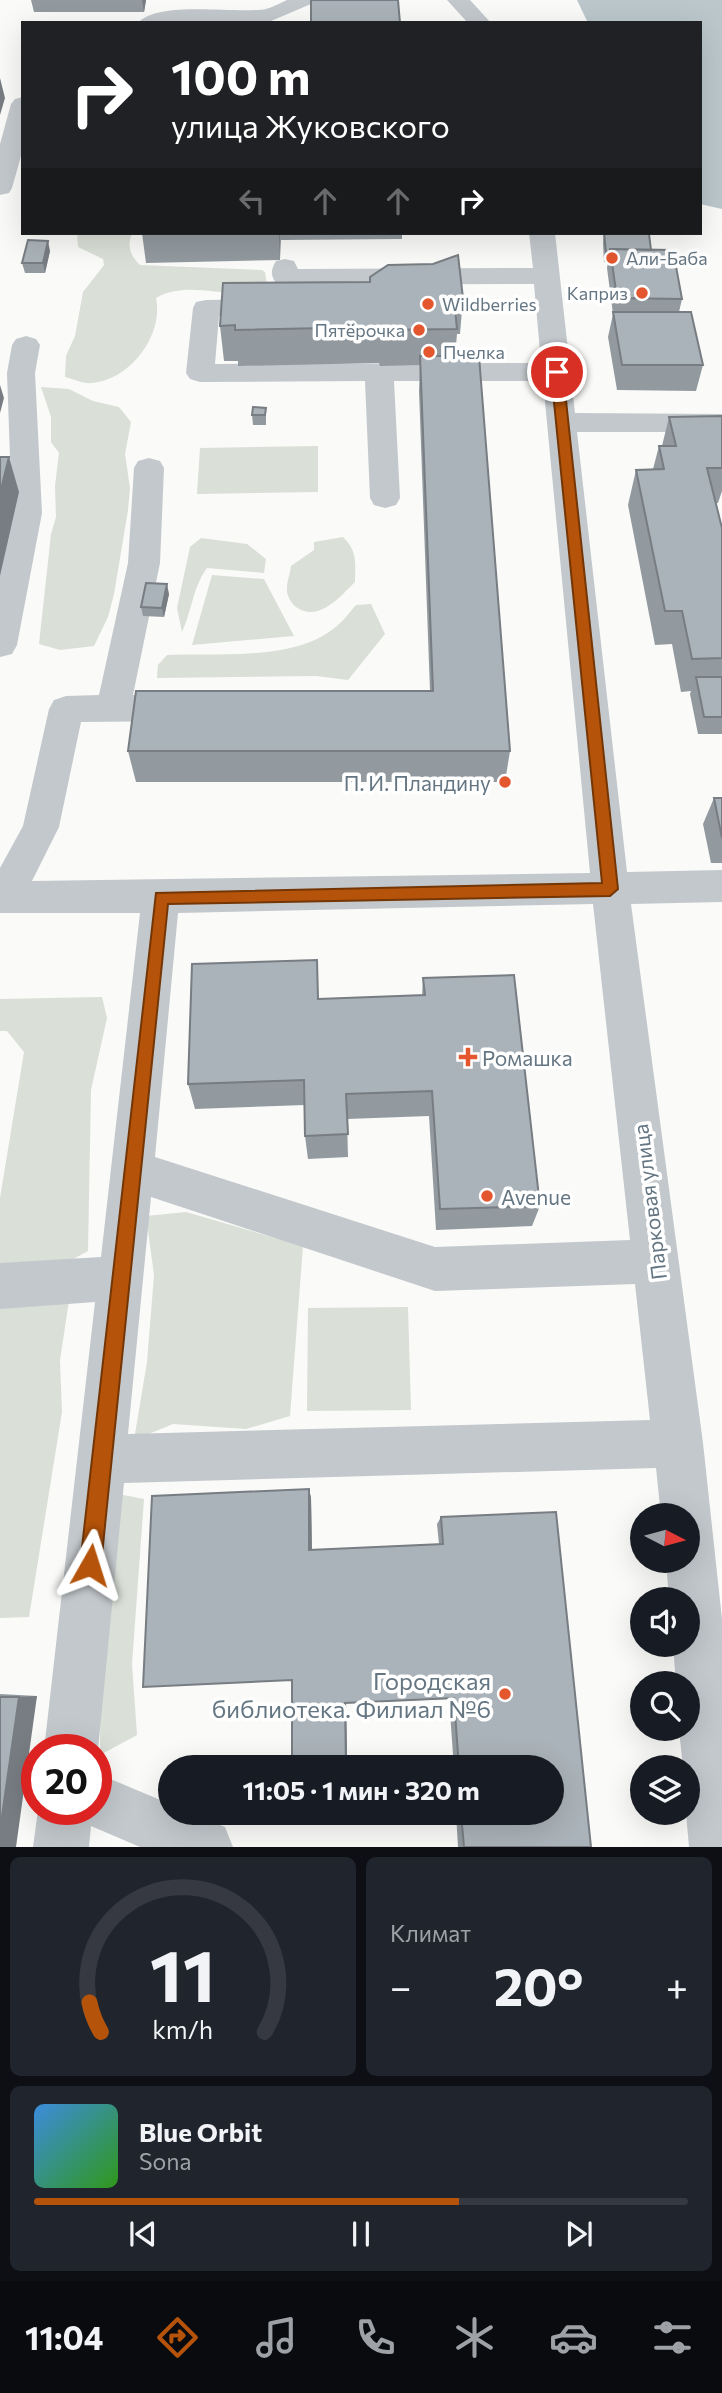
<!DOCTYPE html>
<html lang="ru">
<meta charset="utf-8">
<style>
:root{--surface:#171b24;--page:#20242c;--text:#f1f3f6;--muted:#9ea1a6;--line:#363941;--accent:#b45309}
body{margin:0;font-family:Commissioner,sans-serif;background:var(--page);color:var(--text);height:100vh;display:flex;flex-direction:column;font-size:26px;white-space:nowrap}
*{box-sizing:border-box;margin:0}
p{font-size:23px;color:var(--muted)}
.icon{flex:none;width:38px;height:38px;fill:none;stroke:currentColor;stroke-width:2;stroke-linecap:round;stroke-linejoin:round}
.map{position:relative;height:1847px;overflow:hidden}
.sheet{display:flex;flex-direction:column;gap:10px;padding:10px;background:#0d0f14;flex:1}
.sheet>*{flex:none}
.hud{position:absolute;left:21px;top:21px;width:681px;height:214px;border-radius:0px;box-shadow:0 7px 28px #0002;background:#202124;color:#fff;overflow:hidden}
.needle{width:46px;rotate:96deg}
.tools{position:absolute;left:630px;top:1503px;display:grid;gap:14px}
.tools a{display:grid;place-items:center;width:70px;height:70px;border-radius:50%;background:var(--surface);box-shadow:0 7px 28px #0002;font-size:35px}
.speed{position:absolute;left:21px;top:1734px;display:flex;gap:14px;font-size:35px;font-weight:700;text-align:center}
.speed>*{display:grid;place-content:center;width:91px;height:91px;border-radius:50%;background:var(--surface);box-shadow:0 7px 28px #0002;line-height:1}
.speed .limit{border:10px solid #d22;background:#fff;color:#111}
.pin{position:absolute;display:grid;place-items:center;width:60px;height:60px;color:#fff;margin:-30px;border:4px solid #fff;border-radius:50%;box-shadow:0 2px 7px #0007}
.me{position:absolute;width:77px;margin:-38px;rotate:6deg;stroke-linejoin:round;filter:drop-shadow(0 0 5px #0008)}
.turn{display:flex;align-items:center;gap:24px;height:147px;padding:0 35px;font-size:32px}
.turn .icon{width:91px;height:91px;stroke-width:2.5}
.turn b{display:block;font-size:49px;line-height:60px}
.lanes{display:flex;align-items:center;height:66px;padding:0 35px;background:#0003;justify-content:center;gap:35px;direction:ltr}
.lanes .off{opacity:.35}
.big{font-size:52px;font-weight:700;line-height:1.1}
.sheet .widget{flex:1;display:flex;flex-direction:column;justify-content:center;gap:10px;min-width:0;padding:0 24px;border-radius:10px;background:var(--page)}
.sheet .dial{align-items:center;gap:0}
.dial svg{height:182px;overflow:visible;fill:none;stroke:var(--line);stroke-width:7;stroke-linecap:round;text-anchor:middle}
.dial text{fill:var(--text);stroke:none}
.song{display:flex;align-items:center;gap:21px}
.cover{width:84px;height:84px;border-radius:10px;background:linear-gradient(135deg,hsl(210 70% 55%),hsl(110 70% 35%))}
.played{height:7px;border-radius:4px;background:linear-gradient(90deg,var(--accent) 65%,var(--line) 65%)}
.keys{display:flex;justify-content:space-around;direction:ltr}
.heat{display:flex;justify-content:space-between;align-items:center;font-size:38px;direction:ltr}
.sheet .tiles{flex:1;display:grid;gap:10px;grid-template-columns:1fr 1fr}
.widget:last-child{grid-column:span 2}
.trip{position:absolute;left:158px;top:1755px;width:406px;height:70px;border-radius:35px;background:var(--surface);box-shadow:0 7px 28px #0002;font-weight:700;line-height:70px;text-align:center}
.tabs{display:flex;height:112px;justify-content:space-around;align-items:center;background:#090b0e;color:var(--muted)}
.tabs .icon{width:49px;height:49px}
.tabs .selected{color:var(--accent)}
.tabs b{font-size:32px;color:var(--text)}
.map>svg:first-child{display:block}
.green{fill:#dadfd7}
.water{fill:#bbc7cb}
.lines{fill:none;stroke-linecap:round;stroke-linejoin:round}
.minor{fill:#c3c8cc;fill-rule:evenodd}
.wall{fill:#929a9f}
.shaded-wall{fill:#777d82}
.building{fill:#aab3b9;stroke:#777d82;stroke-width:2}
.route{fill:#b45309;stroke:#753606;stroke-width:2}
.poi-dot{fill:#e4572e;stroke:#fff;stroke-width:2.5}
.labels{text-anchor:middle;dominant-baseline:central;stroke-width:7;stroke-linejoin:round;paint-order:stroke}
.far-poi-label{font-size:18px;fill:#657683;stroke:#fff;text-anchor:start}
.poi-label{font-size:21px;fill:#657683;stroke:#fff;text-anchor:start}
.street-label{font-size:21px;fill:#657683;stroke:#fff}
.near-poi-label{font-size:24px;fill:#657683;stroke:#fff;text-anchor:end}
</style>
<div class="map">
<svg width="722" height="1847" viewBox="0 0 722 1847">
<rect width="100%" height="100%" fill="#fafaf8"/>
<path class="green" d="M77,233h55c-5,14 -2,22 8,32l122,5 3,2 3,18c-9,1 -19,3 -28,3 -30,0 -58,-10 -84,5 8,37 -26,82 -64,85 -8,1 -19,-4 -27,-6l1,-21 9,-20 8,-44 21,-27 -1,-6 -25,-12z
M41,387l28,2 24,12 26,6 12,15 -6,32 5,34 -2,22 -14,84 -6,23 -14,29 -34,4 -21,-6 12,-110 5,-17 -1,-31 4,-33 -8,-11v-25z
M318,446v46l-121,2 3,-46z
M343,537c15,14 12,27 12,45 -15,15 -37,41 -59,25 -5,-4 -10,-13 -9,-19 0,-7 3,-14 4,-22l23,-16v-8z
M201,538l46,6 19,15 -2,14 -57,-5c-14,19 -15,42 -25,64l-5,-24 13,-61z
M212,575l52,4 30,57 -102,9z
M371,604l14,30 -37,46 -32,-4 -159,2 1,-13 9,-10c49,-2 126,6 166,-26 9,-6 16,-16 23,-24z
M102,997l5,21 -16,72 -3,161 -22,12 -66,2v-67l24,-146 -17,-21h-7v-32z
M186,1212l117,34 -13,170 -44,13 -73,-5 -39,16 13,-78 7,-87 -8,-59z
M70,1294l-10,66 2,52 -33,205 -29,1v-316z
M408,1307l3,103 -104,1 1,-103z
M118,1494l26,5 -12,165 5,71 -37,20 1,-156z"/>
<path class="water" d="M577,0h145v209l-22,-5v-181h-112z"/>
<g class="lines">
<path class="minor" d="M287,0h28l-4,4 -40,17 -133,2c20,-23 98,-9 128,-14 7,-2 14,-6 21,-9z
M447,0h23l21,23h-23z
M23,97v52l-11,39 -3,5 -9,2v-51l11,-40 4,-5z
M529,233h26l20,180 147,1v18h-145l50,440 95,-2v32l-91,2 72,539 19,176v228h-33l-3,-34 2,-45h-5l-4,-39h9v-45h-12l-3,-39h15v-45h-19l-3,-39h22v-45h-27l-5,-48 -532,15 -26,267 -2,4v-4h-52l51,-448 -95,7v-46l101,-6 39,-344h-140v-45l23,-42 26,-117 5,-9 12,-4 33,-1 29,-132 6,-95 4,-7 11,-3 11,3 4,7 -4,95 -27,132h52l12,4 5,9 -5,9 -12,4 -104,1 -22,105 -27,54 558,-8 -47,-492h-149l6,117 -4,7 -11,3 -11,-3 -4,-7 -5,-117 -165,1 -10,-3 -4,-6 7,-65 3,-6 10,-2 66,-1 10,2 3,6 -3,6 -63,3 -4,48 326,-1 -7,-79 -249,1 -9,-2c-6,-8 -5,-14 0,-22l9,-2 9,2 4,8 235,-1zM593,904l37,336 -195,7 -280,-90 23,-244zM151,1197l284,94 200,-7 15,136 -522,14z
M26,336l10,3 4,6 -5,28 7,140 -25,132 -5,9 -12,3v-90l12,-54 -5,-140 5,-28 4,-6z
M96,1773l74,31v9h21l34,14 8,20h-93l-49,-21 -2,21h-56l5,-37h58z"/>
</g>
<path class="wall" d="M31,0h115l-2,12h-110z
M142,233h260v6l-121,1 -1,20 -134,3z
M604,233l47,17 31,49 -3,13 24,53 -7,26 -79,-1 -9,-53 5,-23 -6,-46 1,-6h-4l-1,-19z
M50,251l-5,22h-20l-3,-10z
M370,277l93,21 -3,36h-3l-2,22 55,395 -5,31h-369l-8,-31 302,-60 -11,-300 1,-26 -40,1 -1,-3 -141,3v-5h-14l-4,-35 150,-44z
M266,408v17h-13l-1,-10z
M722,416v75l-4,12h-2l6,25v206h-24l-8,-40 1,-3 -10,1 -9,-48 -17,1 -27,-140 8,-35 17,-1 6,-23h3l7,-29z
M169,594l-5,23 -21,-1 -2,-9z
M714,798h8v65h-11l-8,-39z
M423,978l117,228 -8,20 -96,4 -7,-114 -82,3 1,38 -40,2 -3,-23v-31l-110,4 -7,-25 131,-85 103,-3z
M309,1489l2,9 1,52 127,-6 -2,-20 4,-7 150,330h-133l-2,-34h95v-45h-97l-5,-69 -103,4 1,59 -55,6z
M0,1694l37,2 -37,151z"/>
<path class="shaded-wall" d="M142,0h4l-2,12z
M0,78l5,20 -5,17z
M279,233h1v27z
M48,241l2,10 -5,22 -2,-10z
M0,385l4,13 -4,15z
M9,457l10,35 -19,84v-83z
M167,584l2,10 -5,23 -2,-9z
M309,1489l2,9 1,58 -3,-6z
M37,1696l-21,151h-16v-17l19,-133z
M346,1701l1,61 -1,6 -1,-65z"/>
<path class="building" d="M311,0h87l2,23h-89z
M604,233l45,1 2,16 -41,-1v3h-4z
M28,240l20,1 -5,22h-21z
M610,249l63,1 9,49 -65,-1z
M458,255l5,43 -9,1 3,30 -77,1v-3h-7l-138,3v-5l-15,1 3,-43 147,-1v-5l18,-12 45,-1z
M613,312h78l12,53h-81z
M420,356h59l31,395h-382l8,-60h297z
M253,407l13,1 -1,7h-13z
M722,416v52h-15l15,60v130l-30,1 -10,-48h-17l-29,-141 28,-1 -5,-23h17l-7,-29z
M0,457h9l-9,36z
M146,583l21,1 -5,24 -21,-1z
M696,677h26v40h-18z
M714,798h8v40z
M317,960l1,39 107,-4 -2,-17 91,-3 26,231 -100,3 -8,-118 -86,3 2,40 -43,2 -1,-56 -116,4 4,-120z
M309,1489v61l134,-6 -2,-27 115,-5 35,335h-127l-3,-34h90v-45h-92l-5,-70 -109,5 1,65h-54v-88l-149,7 9,-191z
M0,1697h19l-19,133z"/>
<path class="route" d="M557,368l6,4 55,517 -8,7 -442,8 -67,661 -3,7 -8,3 -7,-3 -3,-7 76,-672 446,-10 -51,-511z"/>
<g class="poi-dot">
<circle cx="612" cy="258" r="7"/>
<circle cx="642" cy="293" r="7"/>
<circle cx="428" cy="304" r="7"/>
<circle cx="419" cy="330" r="7"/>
<circle cx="429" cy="352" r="7"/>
<circle cx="505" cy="782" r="7"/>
<path d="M464.5 1046.5h7v7h7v7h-7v7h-7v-7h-7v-7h7z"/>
<circle cx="487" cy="1196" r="7"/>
<circle cx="505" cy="1694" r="7"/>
</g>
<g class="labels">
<g class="far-poi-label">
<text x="626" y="258">Али-Баба</text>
<text x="628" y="293" text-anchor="end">Каприз</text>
<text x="442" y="304">Wildberries</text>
<text x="405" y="330" text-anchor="end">Пятёрочка</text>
<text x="443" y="352">Пчелка</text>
</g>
<g class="poi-label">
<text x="491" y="782" text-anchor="end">П. И. Пландину</text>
<text x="482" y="1057">Ромашка</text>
<text x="501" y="1196">Avenue</text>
</g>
<g class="street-label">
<text transform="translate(649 1202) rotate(-97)">Парковая улица</text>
</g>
<g class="near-poi-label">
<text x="491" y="1680">Городская<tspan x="491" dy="28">библиотека. Филиал №6</tspan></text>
</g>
</g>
</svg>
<div class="tools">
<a><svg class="needle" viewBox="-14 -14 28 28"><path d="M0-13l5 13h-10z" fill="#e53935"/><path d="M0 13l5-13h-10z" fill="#9ea1a6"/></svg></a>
<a><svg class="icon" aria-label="sound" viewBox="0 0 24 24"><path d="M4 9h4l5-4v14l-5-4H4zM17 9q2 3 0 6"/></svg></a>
<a><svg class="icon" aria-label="search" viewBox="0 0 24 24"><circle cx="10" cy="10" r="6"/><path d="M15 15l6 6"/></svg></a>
<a><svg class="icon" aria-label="layers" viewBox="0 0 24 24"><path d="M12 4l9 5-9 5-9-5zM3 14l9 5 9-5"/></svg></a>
</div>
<div class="speed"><div class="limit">20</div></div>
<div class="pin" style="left:557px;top:372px;background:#d93025"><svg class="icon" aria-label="arrive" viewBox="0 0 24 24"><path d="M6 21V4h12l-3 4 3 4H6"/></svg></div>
<svg class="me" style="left:90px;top:1565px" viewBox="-20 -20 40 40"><path d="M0-17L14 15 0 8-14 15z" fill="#b45309" stroke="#fff" stroke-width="4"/></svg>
<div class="trip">11:05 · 1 мин · 320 m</div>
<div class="hud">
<div class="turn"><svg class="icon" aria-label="right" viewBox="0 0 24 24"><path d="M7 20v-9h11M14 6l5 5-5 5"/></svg><div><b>100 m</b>улица Жуковского</div></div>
<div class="lanes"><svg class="icon off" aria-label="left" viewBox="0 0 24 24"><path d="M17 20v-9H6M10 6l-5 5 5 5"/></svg><svg class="icon off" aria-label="ahead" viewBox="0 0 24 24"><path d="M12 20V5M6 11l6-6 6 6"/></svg><svg class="icon off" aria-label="ahead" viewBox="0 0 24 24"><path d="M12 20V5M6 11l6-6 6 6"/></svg><svg class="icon" aria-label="right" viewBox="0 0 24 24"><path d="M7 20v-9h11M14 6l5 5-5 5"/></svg></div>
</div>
</div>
<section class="sheet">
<div class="tiles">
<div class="widget dial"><svg viewBox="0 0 100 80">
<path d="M14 69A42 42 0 1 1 86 69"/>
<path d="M14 69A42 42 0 0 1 9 56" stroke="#b45309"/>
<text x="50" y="56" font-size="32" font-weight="700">11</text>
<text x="50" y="72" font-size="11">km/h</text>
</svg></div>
<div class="widget"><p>Климат</p>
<div class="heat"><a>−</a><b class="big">20°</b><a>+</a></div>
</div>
<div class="widget">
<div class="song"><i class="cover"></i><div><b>Blue Orbit</b><p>Sona</p></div></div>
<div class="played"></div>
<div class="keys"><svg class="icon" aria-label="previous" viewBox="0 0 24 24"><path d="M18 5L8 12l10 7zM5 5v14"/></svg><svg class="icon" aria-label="pause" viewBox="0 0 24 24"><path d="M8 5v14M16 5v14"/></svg><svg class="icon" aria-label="next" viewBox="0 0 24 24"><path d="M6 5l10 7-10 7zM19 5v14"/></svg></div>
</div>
</div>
</section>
<nav class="tabs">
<b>11:04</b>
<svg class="icon selected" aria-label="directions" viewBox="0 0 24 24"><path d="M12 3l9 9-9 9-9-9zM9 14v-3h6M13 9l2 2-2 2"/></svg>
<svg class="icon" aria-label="music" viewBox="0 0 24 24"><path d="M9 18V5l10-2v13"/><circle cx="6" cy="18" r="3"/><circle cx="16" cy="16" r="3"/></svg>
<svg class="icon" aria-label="phone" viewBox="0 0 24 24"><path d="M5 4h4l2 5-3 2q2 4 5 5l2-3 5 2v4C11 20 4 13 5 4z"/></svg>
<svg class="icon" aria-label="climate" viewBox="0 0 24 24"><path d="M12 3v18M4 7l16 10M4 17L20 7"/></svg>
<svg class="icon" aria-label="car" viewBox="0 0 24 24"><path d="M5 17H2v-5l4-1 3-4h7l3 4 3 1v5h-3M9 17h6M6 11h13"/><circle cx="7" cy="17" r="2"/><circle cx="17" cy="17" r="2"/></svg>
<svg class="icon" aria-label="filters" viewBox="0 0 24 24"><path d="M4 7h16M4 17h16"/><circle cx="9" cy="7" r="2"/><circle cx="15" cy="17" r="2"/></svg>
</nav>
